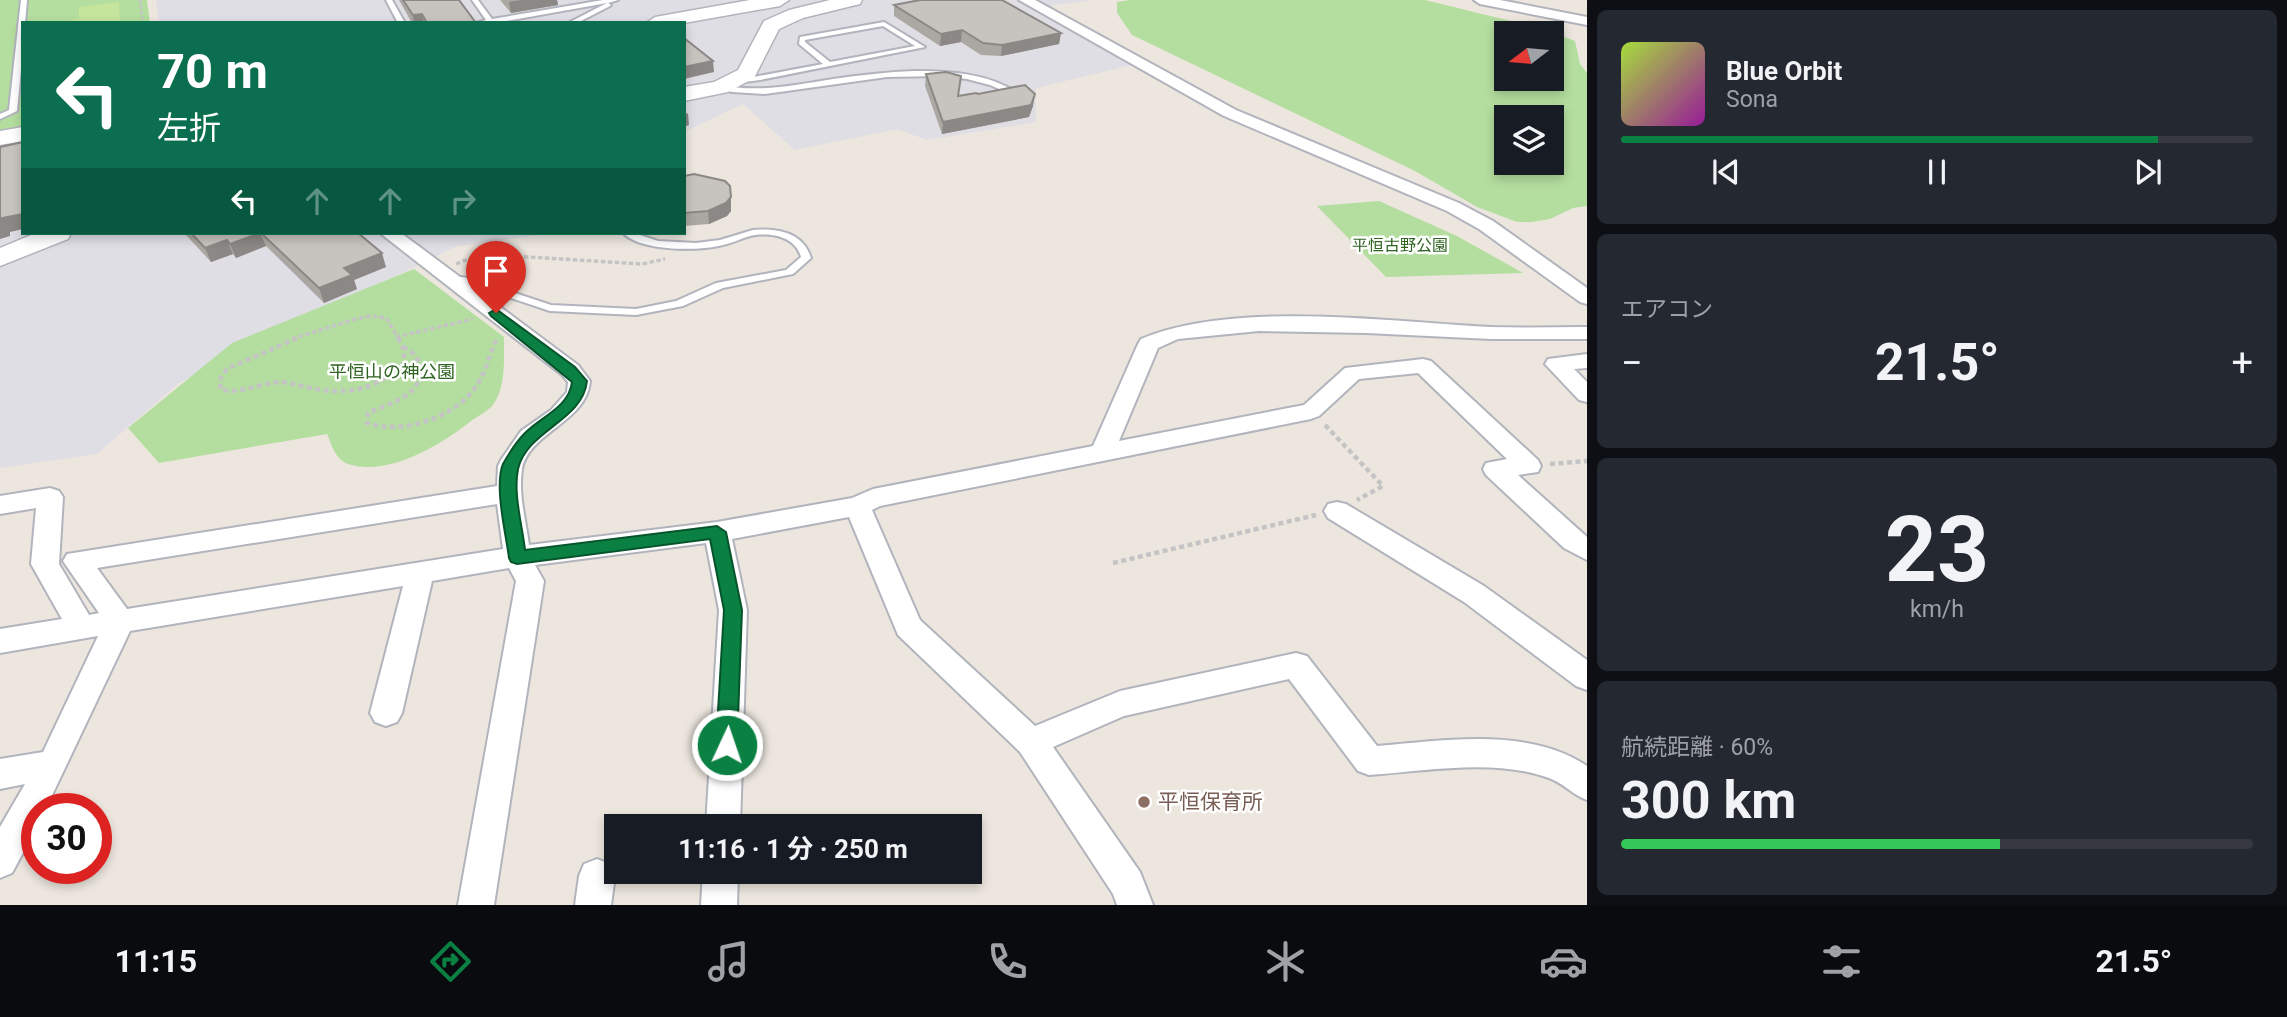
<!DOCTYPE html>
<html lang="ja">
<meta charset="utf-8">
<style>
:root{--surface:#171b24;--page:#242831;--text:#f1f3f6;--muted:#9ea1a6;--line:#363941;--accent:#0b8043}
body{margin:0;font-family:Roboto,"Noto Sans JP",sans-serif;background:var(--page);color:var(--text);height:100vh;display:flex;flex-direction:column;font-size:26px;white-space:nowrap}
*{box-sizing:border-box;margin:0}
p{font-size:23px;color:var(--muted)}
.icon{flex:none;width:38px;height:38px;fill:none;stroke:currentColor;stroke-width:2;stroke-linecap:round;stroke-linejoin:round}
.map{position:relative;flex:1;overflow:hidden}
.panel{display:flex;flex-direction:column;gap:10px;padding:10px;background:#0d0f14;width:700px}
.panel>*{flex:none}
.hud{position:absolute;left:21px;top:21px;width:665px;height:214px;border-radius:0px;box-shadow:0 4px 10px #0003;background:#0b6e4f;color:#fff;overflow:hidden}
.needle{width:46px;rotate:254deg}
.tools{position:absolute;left:1494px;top:21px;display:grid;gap:14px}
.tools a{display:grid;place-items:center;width:70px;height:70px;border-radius:0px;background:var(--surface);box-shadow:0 4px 10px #0003;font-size:35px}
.speed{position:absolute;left:21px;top:793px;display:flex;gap:14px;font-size:35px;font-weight:700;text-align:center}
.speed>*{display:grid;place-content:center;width:91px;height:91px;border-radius:50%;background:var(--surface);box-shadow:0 4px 10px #0003;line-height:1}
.speed .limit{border:10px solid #d22;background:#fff;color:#111}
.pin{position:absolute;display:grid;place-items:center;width:60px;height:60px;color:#fff;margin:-72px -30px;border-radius:50% 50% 50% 0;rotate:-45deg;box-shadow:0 0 7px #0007}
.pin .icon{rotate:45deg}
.me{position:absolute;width:77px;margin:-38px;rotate:3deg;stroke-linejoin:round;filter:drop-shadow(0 0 5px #0008)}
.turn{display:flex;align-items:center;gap:24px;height:147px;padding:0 21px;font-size:32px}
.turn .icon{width:91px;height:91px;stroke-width:2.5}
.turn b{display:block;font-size:49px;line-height:60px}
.lanes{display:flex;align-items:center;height:66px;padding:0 21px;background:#0003;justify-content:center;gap:35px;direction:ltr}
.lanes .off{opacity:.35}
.big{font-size:52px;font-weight:700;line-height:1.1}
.panel .widget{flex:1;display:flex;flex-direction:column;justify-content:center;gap:10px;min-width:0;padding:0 24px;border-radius:10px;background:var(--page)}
.panel .dial{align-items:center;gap:0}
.dial b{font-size:91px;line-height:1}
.song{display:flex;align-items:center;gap:21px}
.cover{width:84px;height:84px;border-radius:10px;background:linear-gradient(135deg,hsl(80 70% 55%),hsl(300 70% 35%))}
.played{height:7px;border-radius:4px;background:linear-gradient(90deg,var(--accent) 85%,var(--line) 85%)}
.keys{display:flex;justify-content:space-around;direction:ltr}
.heat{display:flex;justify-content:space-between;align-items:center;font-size:38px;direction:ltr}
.charge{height:10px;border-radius:5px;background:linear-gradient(90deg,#34c759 60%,var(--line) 0)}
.trip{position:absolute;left:604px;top:814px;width:378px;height:70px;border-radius:0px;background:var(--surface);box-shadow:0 4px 10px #0003;font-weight:700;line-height:70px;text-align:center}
.dock{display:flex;height:112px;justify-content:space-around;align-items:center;background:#090b0e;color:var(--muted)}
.dock .icon{width:49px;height:49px}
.dock .current{color:var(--accent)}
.dock b{font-size:32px;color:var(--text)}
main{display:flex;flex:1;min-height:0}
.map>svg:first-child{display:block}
.industrial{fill:#e0dee5}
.green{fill:#b4de9f;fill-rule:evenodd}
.pitch{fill:#c5e49c}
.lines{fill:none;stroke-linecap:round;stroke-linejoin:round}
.lane-casing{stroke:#b2b4bd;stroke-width:4}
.street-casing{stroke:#b2b4bd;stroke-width:4}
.secondary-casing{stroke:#b2b4bd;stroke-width:3}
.path-far2{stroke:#c4c4c4;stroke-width:2.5;stroke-dasharray:3.5 2;stroke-linecap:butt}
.path-far1{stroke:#c4c4c4;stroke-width:3.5;stroke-dasharray:4.5 2.5;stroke-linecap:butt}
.path{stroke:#c4c4c4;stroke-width:4.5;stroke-dasharray:5 3.5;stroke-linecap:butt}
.lane{fill:#fff;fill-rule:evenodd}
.street{fill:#fff;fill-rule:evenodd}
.secondary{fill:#fff;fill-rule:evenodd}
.wall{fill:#aba8a3}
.shaded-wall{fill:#8b8885}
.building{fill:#c7c3be;stroke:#8b8885;stroke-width:2}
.route{fill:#0b8043;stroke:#07532c;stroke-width:2}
.education-dot{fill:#8d6e63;stroke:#fff;stroke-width:2.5}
.labels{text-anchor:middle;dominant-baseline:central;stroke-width:5;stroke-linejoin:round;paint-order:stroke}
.far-park-label{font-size:16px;fill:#2e6320;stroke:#fff}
.park-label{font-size:18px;fill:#2e6320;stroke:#fff}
.near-education-label{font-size:21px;fill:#785e54;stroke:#fff;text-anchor:start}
</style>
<main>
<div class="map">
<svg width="1587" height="905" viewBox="0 0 1587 905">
<rect width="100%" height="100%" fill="#ece6de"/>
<path class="industrial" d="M156,0h937l-62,8 101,57 -96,23v34l-109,18 -30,-11 -102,21 -52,-46 -59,28v-109h-525z
M23,129v104h533l-99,13 -278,137 -82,71 -97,14v-335z"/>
<path class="green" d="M0,0h147l3,23h-127v105l-23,4z
M1130,0h295l118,29 32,12 5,23 7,9v133l-14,2 -23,11 -18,3h-15l-40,-15 -62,-36 -283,-136 -15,-22v-11zM1507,33h45v46h-45zM1552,117v46h-45v-46z
M1379,201l78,35 66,37 -137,4 -69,-71z
M414,269l90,68c0,20 2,51 -11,68 -5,6 -15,11 -22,16 -30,24 -83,56 -123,43 -13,-5 -16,-19 -21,-30l-168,29 -31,-35 104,-85z"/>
<path class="pitch" d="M119,2l1,21h-59l18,-5v-11z"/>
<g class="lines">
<g class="lane-casing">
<path id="lane" d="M21,0h6l-2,23h-2v25l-6,63 -17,8v-5l9,-4z
M386,0h6l13,23h-7z
M472,0h6l14,19 111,-19h15l-10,3 3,2 -1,1 -33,17h-9l39,-20 -112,20h-20l11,-3z
M884,22l41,25 -165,33 -24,3 -4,-2 91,-17 -24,-20 1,-7zM883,26l32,20 -85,16 -25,-20v-2z
M914,71c35,0 75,2 105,23l-4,2 -25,-11 -23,-6 -26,-3 -54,1 -122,17 -33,-2 -16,-5 4,-2c38,8 75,0 113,-6 27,-4 54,-7 81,-8z
M753,230c24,-2 50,2 58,28l-18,16 -70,14 -40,18 -47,9 -86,-4 -81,-27 -19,-2 -5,-3 5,-3 20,2 81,27 85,4 40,-8 40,-18 70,-13 15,-13c-6,-21 -31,-25 -51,-21 -10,3 -20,8 -31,10 -25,5 -78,5 -96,-13h11l24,8 38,2 24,-3z"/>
</g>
<g class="street-casing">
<path id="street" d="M1019,0h16l201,110 223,93 34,18 94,67v16l-7,-2 -101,-73 -32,-18 -223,-95z
M1474,0h26l87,17v8l-107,-21z
M380,233h21l177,132 12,16c-3,41 -61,51 -68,88 -4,25 4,52 7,76l188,-23 135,-24 21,-9 220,-43 45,-102 3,-5c93,-39 249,-17 350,-12 32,1 64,0 96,0v12h-96l-125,-6 -107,-2 -81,8 -20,9 -39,93 185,-36 41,-37 78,-9 8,2 107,99 3,6 -3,6 -20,3 69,62v23l-23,-12 -78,-73 -3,-6 3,-6 21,-4 -89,-86 -59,6 -40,37 -8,3 -431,87 -8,4 48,110 115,106 85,-35 176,-38 11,3 70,90c66,-5 151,-20 210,20v34c-14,-5 -24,-17 -38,-22 -55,-20 -123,-7 -180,-3l-11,-4 -69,-92 -165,37 -71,31 87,125 13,33h-36l-4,-11 -93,-142 -122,-117 -49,-118 -117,22 15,71 -7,216h-34l13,-216 -13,-67 -171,22 9,16 -50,324h-36l58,-324 -7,-13 -77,13 -30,132 -5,9 -11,4 -11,-4 -5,-9 33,-127 -273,45 -84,177h-9v19l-25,46 -12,5v-51l25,-43 -25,5v-30l43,-7 55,-116 -98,17v-24l62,-10 -31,-55 5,-56 -36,6v-18l50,-8 9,3 4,6 -4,67 30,51 10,-2 -36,-52 4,-7 430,-68 1,-20 3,-6 20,-29 30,-21 16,-18 1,-10 -6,-7zM497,504l6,45 -376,60 -30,-41z
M1587,354v14l-13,1 13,13v20l-8,-2 -34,-36 3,-5z
M1337,502l9,2 138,82 103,74v30l-11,-4 -112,-84 -136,-84 -4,-7 4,-7z
M597,859l13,5 5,12 -4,29h-36l4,-29 5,-12z
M703,872h35l-1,33h-36z"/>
</g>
<g class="secondary-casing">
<path id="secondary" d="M750,0h39l-9,6 -96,17h-38l9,-6z
M830,0h32l-2,4 -57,14 -24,11 -25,49 -26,14 -44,9v-14l30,-5 24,-12 26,-49 25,-11z
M23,127v14l-23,4v-14z
M36,233h35l-3,6 -68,27v-18z"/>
</g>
<path class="path-far2" d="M140,0l3,23"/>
<path class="path-far1" d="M456,264l24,-10 162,10 23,-5
M396,337l77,-18
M292,339l60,-19 18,-4 16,2 13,21"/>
<path class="path" d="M297,338l-70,31 -6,8 -1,12c18,6 40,-6 59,-7 11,0 21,4 32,6 36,8 68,1 94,-26l-2,-15
M398,338l5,9
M403,347c9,4 16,11 17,21 3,28 -32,36 -52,45l-1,10c34,12 87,-5 108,-35 11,-15 14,-33 22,-50
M1325,425l58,61 -26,14
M1550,464l37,-3
M1113,563l203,-48"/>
<use href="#lane" class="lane"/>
<use href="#street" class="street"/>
<use href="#secondary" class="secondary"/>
</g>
<path class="wall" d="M399,0h60l17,23h-64z
M500,0h57l1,5 -47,8z
M894,5l167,28 -2,11 -58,12 -20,-1 -20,-13 -21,4 -46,-30z
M926,74l33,22 19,-2 55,12 -4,11 -87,17 -17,-48z
M684,176l47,35 -4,5 -18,8 -25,2z
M184,233h174l28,34 -32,13 3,9 -33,14 -58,-57 -30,12 -3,-4 -22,8z"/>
<path class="shaded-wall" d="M521,0h36l1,5 -47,8 -2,-11z
M422,14l2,9h-10l-1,-8z
M962,30l-1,12 -21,4 1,-12z
M1061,33l-2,11 -58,12 1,-11z
M713,61l1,11 -30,7v-12z
M1035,94l-2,12 -4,11 -87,17 1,-12z
M688,113l1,12 -5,2v-12z
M731,197v14l-4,5 -18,8 -1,-13z
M23,214v15l-13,3v4l-10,3v-16l2,-5z
M260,233l6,13 -30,12 -6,-14z
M227,240l6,14 -22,8 -6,-14z
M382,253l4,14 -32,13 3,9 -33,14 -5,-15 25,-20z"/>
<path class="building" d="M403,0h56l17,23h-49l-5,-9 -9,1z
M920,0h82l59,33 -59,12 -19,-2 -21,-13 -21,4 -47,-29z
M684,38l29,23 -29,6z
M946,72l15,4 -3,20 18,-3 2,1 47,-9 10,9 -4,11 -88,17 -17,-48z
M23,142v72l-21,4v4l-2,1v-76z
M694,174l31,7 5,5 1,11 -5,6 -18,8 -24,2v-37z
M191,233h69l-30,11 -3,-4 -22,8z
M261,233h97l24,20 -38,15 8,7 -33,13z"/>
<path class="route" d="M496,309l79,58 12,14c-4,40 -60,49 -69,88 -5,25 4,55 7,81l192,-24 9,6 16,78 -5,135 -3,6 -7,3 -8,-3 -3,-6 8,-135 -14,-71 -193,25 -6,-2 -2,-4c-3,-24 -15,-72 -6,-94 5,-9 15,-24 22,-31 17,-17 44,-26 47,-51l-81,-66 -2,-3z"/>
<circle class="education-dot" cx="1144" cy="802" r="7"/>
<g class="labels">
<g class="far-park-label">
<text x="1400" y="245">平恒古野公園</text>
</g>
<g class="park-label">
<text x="392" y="371">平恒山の神公園</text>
</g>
<g class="near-education-label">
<text x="1158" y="802">平恒保育所</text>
</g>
</g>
</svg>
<div class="tools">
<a><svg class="needle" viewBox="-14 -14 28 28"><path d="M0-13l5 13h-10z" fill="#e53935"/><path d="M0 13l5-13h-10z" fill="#9ea1a6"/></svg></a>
<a><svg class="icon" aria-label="layers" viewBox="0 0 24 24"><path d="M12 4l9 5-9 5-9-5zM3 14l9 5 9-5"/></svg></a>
</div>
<div class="speed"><div class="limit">30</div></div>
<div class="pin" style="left:496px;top:313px;background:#d93025"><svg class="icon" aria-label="arrive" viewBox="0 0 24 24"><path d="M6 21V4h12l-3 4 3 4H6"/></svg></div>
<svg class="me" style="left:727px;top:745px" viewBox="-20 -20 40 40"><circle r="17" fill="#0b8043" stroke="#fff" stroke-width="3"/><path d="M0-11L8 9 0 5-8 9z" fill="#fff"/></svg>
<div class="trip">11:16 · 1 分 · 250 m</div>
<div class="hud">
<div class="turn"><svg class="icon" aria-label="left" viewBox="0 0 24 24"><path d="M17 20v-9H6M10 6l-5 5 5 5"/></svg><div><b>70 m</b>左折</div></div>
<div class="lanes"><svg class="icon" aria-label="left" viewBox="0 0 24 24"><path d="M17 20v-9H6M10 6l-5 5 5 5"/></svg><svg class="icon off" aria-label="ahead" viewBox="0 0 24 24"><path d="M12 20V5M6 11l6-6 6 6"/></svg><svg class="icon off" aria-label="ahead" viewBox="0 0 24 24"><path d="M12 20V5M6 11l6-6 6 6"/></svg><svg class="icon off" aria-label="right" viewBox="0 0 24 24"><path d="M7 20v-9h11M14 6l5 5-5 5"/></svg></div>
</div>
</div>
<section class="panel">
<div class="widget">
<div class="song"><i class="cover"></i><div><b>Blue Orbit</b><p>Sona</p></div></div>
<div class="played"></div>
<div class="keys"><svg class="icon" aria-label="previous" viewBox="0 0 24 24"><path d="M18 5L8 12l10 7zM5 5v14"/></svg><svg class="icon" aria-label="pause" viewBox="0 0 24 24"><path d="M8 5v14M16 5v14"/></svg><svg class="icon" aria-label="next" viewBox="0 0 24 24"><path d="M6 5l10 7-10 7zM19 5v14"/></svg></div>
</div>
<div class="widget"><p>エアコン</p>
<div class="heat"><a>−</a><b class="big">21.5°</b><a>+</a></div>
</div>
<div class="widget dial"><b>23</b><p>km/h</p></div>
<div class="widget"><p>航続距離 · 60%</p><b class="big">300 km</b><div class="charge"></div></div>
</section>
</main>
<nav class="dock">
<b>11:15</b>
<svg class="icon current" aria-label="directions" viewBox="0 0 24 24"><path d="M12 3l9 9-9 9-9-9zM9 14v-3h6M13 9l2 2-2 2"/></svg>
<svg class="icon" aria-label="music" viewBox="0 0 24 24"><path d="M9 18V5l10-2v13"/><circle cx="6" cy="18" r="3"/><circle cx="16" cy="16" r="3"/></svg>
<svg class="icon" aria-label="phone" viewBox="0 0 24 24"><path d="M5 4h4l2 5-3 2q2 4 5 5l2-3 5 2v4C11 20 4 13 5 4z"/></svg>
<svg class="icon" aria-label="climate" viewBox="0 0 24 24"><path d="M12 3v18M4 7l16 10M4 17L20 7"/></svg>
<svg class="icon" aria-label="car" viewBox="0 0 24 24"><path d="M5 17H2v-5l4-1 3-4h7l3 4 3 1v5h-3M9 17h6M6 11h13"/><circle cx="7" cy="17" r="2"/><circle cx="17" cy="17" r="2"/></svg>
<svg class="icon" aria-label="filters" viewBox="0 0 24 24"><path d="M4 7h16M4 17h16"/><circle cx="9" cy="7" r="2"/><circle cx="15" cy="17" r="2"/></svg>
<b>21.5°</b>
</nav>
